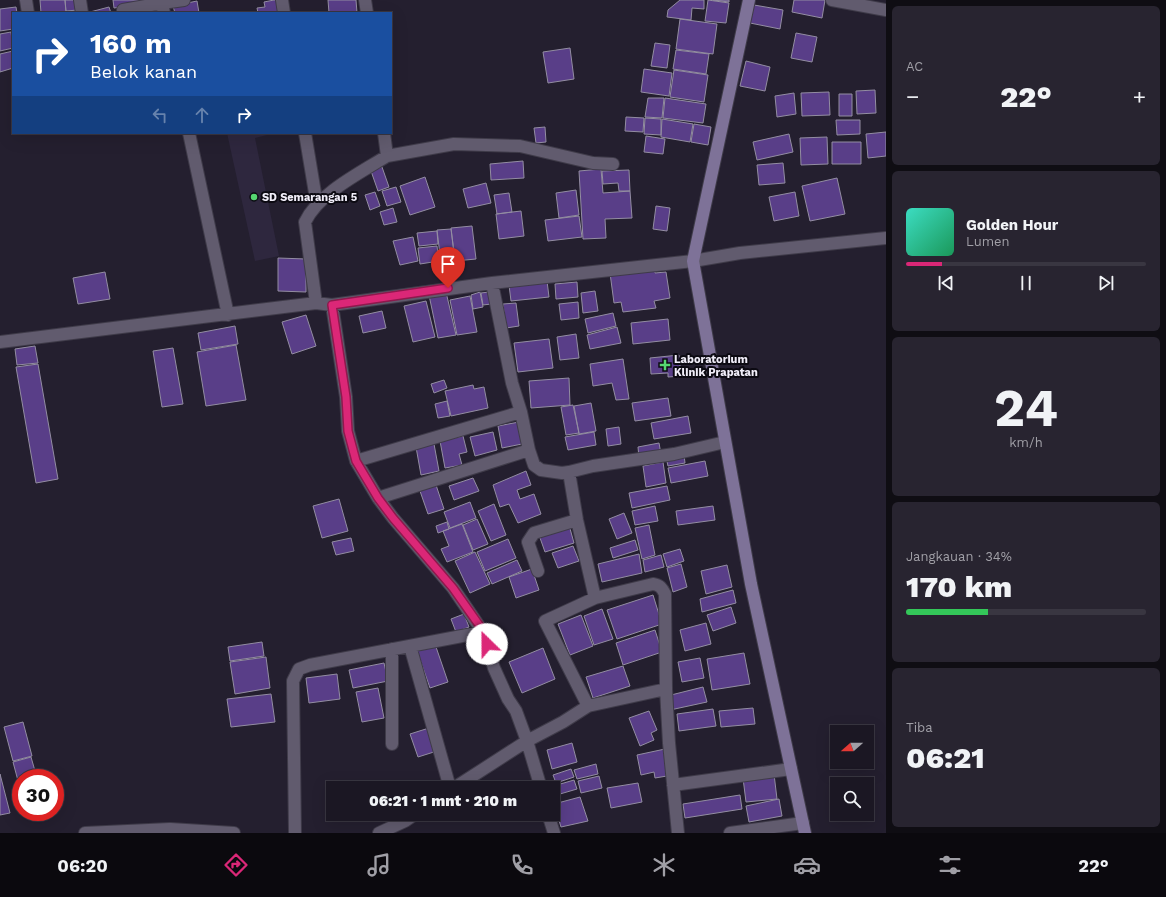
<!DOCTYPE html>
<html lang="id">
<meta charset="utf-8">
<style>
:root{--surface:#1b1723;--page:#282430;--text:#f1f3f6;--muted:#a09fa6;--line:#393641;--accent:#db2777}
body{margin:0;font-family:"Work Sans",sans-serif;background:var(--page);color:var(--text);height:100vh;display:flex;flex-direction:column;font-size:15px;white-space:nowrap}
*{box-sizing:border-box;margin:0}
p{font-size:13px;color:var(--muted)}
.icon{flex:none;width:22px;height:22px;fill:none;stroke:currentColor;stroke-width:2;stroke-linecap:round;stroke-linejoin:round}
.map{position:relative;flex:1;overflow:hidden}
.sheet{display:flex;flex-direction:column;gap:6px;padding:6px;background:#0f0d13;width:280px}
.sheet>*{flex:none}
.hud{position:absolute;left:12px;top:12px;width:380px;height:122px;border-radius:0px;box-shadow:0 4px 16px #0002,0 0 0 1px var(--line);background:#1a4fa0;color:#fff;overflow:hidden}
.needle{width:26px;rotate:249deg}
.controls{position:absolute;left:830px;top:725px;display:grid;gap:8px}
.controls a{display:grid;place-items:center;width:44px;height:44px;border-radius:0px;background:var(--surface);box-shadow:0 4px 16px #0002,0 0 0 1px var(--line);font-size:20px}
.speed{position:absolute;left:12px;top:769px;display:flex;gap:8px;font-size:20px;font-weight:700;text-align:center}
.speed>*{display:grid;place-content:center;width:52px;height:52px;border-radius:50%;background:var(--surface);box-shadow:0 4px 16px #0002,0 0 0 1px var(--line);line-height:1}
.speed .limit{border:6px solid #d22;background:#fff;color:#111}
.pin{position:absolute;display:grid;place-items:center;width:34px;height:34px;color:#fff;margin:-41px -17px;border-radius:50% 50% 50% 0;rotate:-45deg;box-shadow:0 0 4px #0007}
.pin .icon{rotate:45deg}
.me{position:absolute;width:44px;margin:-22px;rotate:337deg;stroke-linejoin:round;filter:drop-shadow(0 0 3px #0008)}
.turn{display:flex;align-items:center;gap:14px;height:84px;padding:0 12px;font-size:18px}
.turn .icon{width:52px;height:52px;stroke-width:2.5}
.turn b{display:block;font-size:28px;line-height:34px}
.lanes{display:flex;align-items:center;height:38px;padding:0 12px;background:#0003;justify-content:center;gap:20px;direction:ltr}
.lanes .off{opacity:.35}
.big{font-size:30px;font-weight:800;line-height:1.1}
.sheet .card{flex:1;display:flex;flex-direction:column;justify-content:center;gap:6px;min-width:0;padding:0 14px;border-radius:6px;background:var(--page)}
.sheet .dial{align-items:center;gap:0}
.dial b{font-size:52px;line-height:1}
.song{display:flex;align-items:center;gap:12px}
.cover{width:48px;height:48px;border-radius:6px;background:linear-gradient(135deg,hsl(170 70% 55%),hsl(150 70% 35%))}
.played{height:4px;border-radius:2px;background:linear-gradient(90deg,var(--accent) 15%,var(--line) 15%)}
.keys{display:flex;justify-content:space-around;direction:ltr}
.heat{display:flex;justify-content:space-between;align-items:center;font-size:22px;direction:ltr}
.charge{height:6px;border-radius:3px;background:linear-gradient(90deg,#34c759 34%,var(--line) 0)}
.trip{position:absolute;left:326px;top:781px;width:234px;height:40px;border-radius:0px;background:var(--surface);box-shadow:0 4px 16px #0002,0 0 0 1px var(--line);font-weight:800;line-height:40px;text-align:center}
.dock{display:flex;height:64px;justify-content:space-around;align-items:center;background:#0b090e;color:var(--muted)}
.dock .icon{width:28px;height:28px}
.dock .current{color:var(--accent)}
.dock b{font-size:18px;color:var(--text)}
main{display:flex;flex:1;min-height:0}
.map>svg:first-child{display:block}
.built{fill:#2e273e}
.building{fill:#593e88;stroke:#938da2}
.lines{fill:none;stroke-linecap:round;stroke-linejoin:round}
.street-casing{stroke:#3f3b49;stroke-width:14}
.secondary-casing{stroke:#3f3b49;stroke-width:14}
.street{stroke:#615b6e;stroke-width:12}
.secondary{stroke:#7e7298;stroke-width:12}
.route-casing{stroke:#8e194d;stroke-width:10}
.route{stroke:#db2777;stroke-width:7}
.poi-dot{fill:#55d671;stroke:#0c0a12;stroke-width:1.5}
.labels{text-anchor:middle;dominant-baseline:central;stroke-width:4;stroke-linejoin:round;paint-order:stroke}
.poi-label{font-size:11px;font-weight:bold;fill:#f1eef9;stroke:#0c0a12;text-anchor:start}
</style>
<main>
<div class="map">
<svg width="886" height="833" viewBox="0 0 886 833">
<rect width="100%" height="100%" fill="#241f2f"/>
<path class="built" d="M227,133h48l-20,5 24,118 -24,5z"/>
<path class="building" d="M40,0h25l1,13h-25z
M65,0h13v10l-12,1z
M113,0h27l1,4 -27,4z
M274,0h6l2,13h-24l-1,-5 8,-1 -1,-5z
M328,0h28l1,13h-28z
M680,0h24v9l-12,-1 -1,12 -24,-3 1,-7z
M708,0l21,3 -3,20 -21,-2z
M713,0h16v2z
M794,0h31l-3,18 -30,-6z
M197,1l2,12h-24l-2,-7z
M754,5l29,5 -3,19 -30,-6z
M16,7l1,6h-4v16l-13,2v-22z
M109,7l2,6h-20l-1,-1z
M680,19l37,5 -4,30 -37,-5z
M11,32l2,16 -13,3v-17z
M796,33l21,4 -5,25 -21,-4z
M655,43l15,2 -3,23 -16,-2z
M570,48l4,31 -26,4 -5,-31z
M676,50l33,4 -3,20 -33,-5z
M13,51v17l-13,4v-18z
M746,61l24,6 -5,24 -25,-5z
M644,69l28,4 -3,23 -28,-4z
M674,70l34,5 -4,27 -34,-5z
M875,90l1,23 -19,1 -1,-23z
M829,92l1,23 -28,1 -1,-23z
M794,93l2,21 -19,3 -2,-21z
M839,94h13v22h-13z
M648,98h16l-2,20 -17,-1z
M665,98l41,6 -3,19 -40,-5z
M626,117l18,1 -1,14 -18,-1z
M645,118l16,1v16l-17,-1z
M662,119l31,5 -3,18 -29,-5z
M836,120h24v14l-23,1z
M694,124l17,3 -3,18 -17,-3z
M545,127l1,15 -10,1 -2,-15z
M886,132v24l-18,2 -2,-24z
M789,134l4,18 -36,8 -4,-18z
M646,136l19,3 -2,15 -19,-2z
M827,137l1,27 -27,1 -1,-27z
M832,142h29v22h-29z
M523,161l1,17 -33,2 -1,-16z
M783,163l2,20 -26,2 -2,-20z
M382,167l7,20 -11,4 -7,-20z
M601,169l2,24 27,-2 2,27 -27,1 1,19 -23,1 -4,-68z
M629,170l1,21h-11l-1,-8 -15,1 -1,-13z
M425,177l10,30 -25,8 -10,-29z
M837,178l8,36 -35,7 -8,-35z
M486,183l5,20 -23,5 -5,-19z
M396,187l5,15 -14,4 -5,-15z
M576,190l3,25 -20,3 -3,-25z
M375,192l5,14 -10,4 -5,-15z
M795,192l4,24 -25,5 -5,-24z
M509,193l3,19 -15,2 -3,-19z
M656,206l14,2 -3,23 -14,-2z
M393,208l4,14 -13,3 -4,-13z
M521,211l3,25 -25,3 -3,-25z
M579,216l3,21 -34,4 -3,-21z
M472,226l4,33 -21,2 -4,-33z
M451,229l4,32 -14,2 -4,-33z
M437,231l1,13 -19,2 -2,-13z
M413,237l5,24 -18,4 -7,-24z
M437,246l2,15 -19,3 -2,-16z
M278,258l28,1v33l-28,-1z
M655,266v7l11,-1 4,26 -16,3 2,7 -33,4 -2,-10 -7,1 -4,-30z
M105,272l5,27 -32,5 -5,-26z
M547,281l2,16 -38,4 -2,-16z
M577,282l1,15 -22,2 -1,-15z
M595,291l3,20 -15,2 -2,-20z
M446,292l10,43 -18,3 -9,-43z
M480,292l3,15 -10,2 -2,-14z
M489,292l2,12 -8,1 -2,-12z
M470,296l7,36 -20,3 -7,-35z
M426,301l9,36 -22,5 -9,-36z
M578,302l1,16 -18,2 -2,-16z
M516,303l3,23 -13,2 -3,-24z
M382,311l4,17 -23,5 -4,-17z
M613,313l3,13 -28,7 -3,-14z
M306,315l10,31 -24,8 -10,-32z
M668,319l2,21 -37,4 -2,-21z
M235,326l3,18 -37,6 -3,-17z
M617,327l4,16 -31,6 -3,-14z
M576,334l3,24 -19,2 -3,-23z
M549,339l4,29 -35,4 -4,-29z
M236,345l10,55 -40,6 -9,-54z
M35,346l3,17 -21,2 -2,-16z
M173,348l10,56 -21,3 -9,-56z
M679,355l2,21 -13,1v-4l-17,1 -1,-16z
M623,359l6,40 -13,1 -4,-17 -19,3 -3,-22z
M38,364l20,115 -22,4 -20,-116z
M569,378l1,27 -39,3 -2,-27z
M444,380l3,8 -13,5 -3,-9z
M473,385l1,4 10,-2 4,21 -37,8 -6,-25z
M668,398l3,18 -36,5 -3,-18z
M447,401l3,15 -12,2 -3,-14z
M591,403l5,28 -17,3 -5,-28z
M573,405l6,28 -13,2 -5,-28z
M688,416l3,17 -37,6 -3,-16z
M519,422l3,22 -20,4 -4,-22z
M619,427l2,17 -13,2 -2,-17z
M493,432l4,18 -22,6 -5,-19z
M594,432l2,13 -28,5 -3,-13z
M463,436l4,16 -8,2 3,11 -17,3 -5,-27z
M659,443l2,11 -22,4 -1,-11z
M434,444l5,27 -18,4 -5,-28z
M684,455l1,8 -17,3 -2,-9z
M705,461l3,15 -37,7 -3,-15z
M663,462l3,21 -20,4 -3,-21z
M526,471l5,14 -14,5 3,9 14,-5 7,20 -23,9 -9,-19 -9,3 -7,-22z
M473,478l6,13 -25,9 -5,-14z
M436,485l8,24 -16,5 -8,-23z
M667,486l3,14 -38,8 -3,-15z
M339,499l9,32 -26,7 -9,-32z
M470,502l6,16 -26,10 -6,-16z
M494,504l12,31 -15,6 -13,-30z
M655,506l3,15 -23,4 -3,-14z
M713,506l2,14 -37,5 -2,-14z
M624,513l8,20 -15,6 -8,-20z
M477,519l11,25 -15,6 -10,-25z
M447,522l2,7 -11,4 -2,-7z
M462,524l11,28 -26,10 -6,-13 8,-3 -6,-15z
M569,525l5,18 -29,9 -6,-17z
M649,525l6,30 -13,4 -7,-31z
M351,538l3,13 -18,4 -4,-13z
M508,539l8,19 -31,13 -8,-19z
M635,540l3,10 -25,8 -3,-10z
M573,546l6,15 -21,7 -6,-15z
M680,549l4,12 -17,6 -4,-13z
M475,552l15,32 -20,9 -15,-32z
M639,554l3,19 -40,9 -4,-18z
M661,555l3,12 -19,5 -2,-12z
M517,560l5,11 -30,13 -5,-11z
M681,564l6,23 -14,5 -6,-24z
M727,565l5,22 -26,7 -5,-23z
M532,569l7,21 -23,8 -7,-21z
M733,590l3,13 -34,9 -2,-13z
M653,595l9,29 -45,15 -10,-29z
M731,607l5,16 -23,8 -6,-16z
M602,609l11,30 -19,6 -10,-29z
M464,614l5,13 -13,5 -5,-13z
M581,615l12,31 -23,9 -12,-31z
M706,623l5,21 -26,7 -5,-21z
M655,630l7,22 -39,13 -7,-22z
M262,642l2,14 -34,5 -2,-14z
M435,644l13,38 -18,6 -13,-37z
M543,648l12,31 -33,14 -13,-31z
M744,653l6,31 -38,6 -5,-31z
M266,657l4,31 -35,6 -5,-32z
M700,658l4,20 -22,4 -4,-20z
M384,663l4,18 -35,7 -4,-18z
M623,666l7,20 -37,12 -7,-21z
M337,674l3,25 -31,4 -3,-25z
M703,687l4,15 -37,8 -3,-14z
M378,688l6,30 -22,4 -6,-30z
M271,694l4,28 -44,5 -4,-28z
M753,708l2,16 -34,3 -2,-16z
M713,709l3,17 -37,5 -2,-17z
M649,711l8,19 -6,3 3,7 -14,6 -11,-28z
M23,722l9,34 -19,5 -9,-34z
M429,728l8,23 -19,6 -8,-23z
M572,743l5,19 -25,7 -5,-19z
M665,749l2,27 -12,2 -1,-6 -13,3 -4,-20z
M31,757l6,21h-16v14l-8,-30z
M596,764l2,10 -21,5 -3,-9z
M571,769l3,8 -18,6 -3,-8z
M0,774l10,39 -10,2z
M774,774l3,25 -31,3 -3,-24z
M599,776l3,12 -21,5 -3,-12z
M574,780l3,9 -17,5 -3,-9z
M638,783l4,19 -31,6 -4,-20z
M740,795l2,14 -57,9 -2,-14z
M580,797l8,24 -27,6 -7,-23z
M779,799l3,17 -33,6 -3,-16z"/>
<g class="lines">
<g class="street-casing">
<path id="street" d="M26,0l2,13
M80,0l2,13
M282,0l2,13
M365,0l2,13
M832,0l54,10
M123,10l39,-7
M164,13l-2,-10 22,-3
M189,133l39,182
M305,133l12,72
M387,156l67,-12 66,2 73,17 20,1
M492,283l20,100 9,29 8,38 5,15 7,5 21,3 7,-1 8,48 18,78
M316,303l-11,-81c14,-29 55,-49 82,-66l-3,-23
M332,305l14,92 2,34 8,30 22,37 15,20 60,70 30,44 11,36 14,31 8,12 11,30 14,47
M0,342l316,-39 16,2 160,-22 201,-22 47,-8 146,-15
M356,461l165,-49
M569,472l24,-6 81,-12 51,-12
M378,498l151,-48
M538,571l-10,-29 6,-9 43,-13
M410,646l40,142
M588,706l-43,-85 50,-23 58,-14c7,1 9,4 12,10l1,95 3,54 9,90
M392,744v-95
M673,785l118,-16
M454,788l73,-47 36,-19 25,-16 78,-17
M548,814l6,19
M85,833l85,-4 64,4
M295,833l-2,-152 6,-12 11,-4 173,-33
M379,833l26,-12 10,-7
M730,833l73,-10"/>
</g>
<g class="secondary-casing">
<path id="secondary" d="M749,0l-56,261 58,323 54,249"/>
</g>
<use href="#street" class="street"/>
<use href="#secondary" class="secondary"/>
</g>
<g class="lines">
<g class="route-casing">
<path id="route" d="M448,288l-116,17 14,92 2,34 8,30 22,37 15,20 60,70 31,44 3,12"/>
</g>
<use href="#route" class="route"/>
</g>
<g class="poi-dot">
<circle cx="254" cy="197" r="4"/>
<path d="M663 359h4v4h4v4h-4v4h-4v-4h-4v-4h4z"/>
</g>
<g class="labels">
<g class="poi-label">
<text x="262" y="197">SD Semarangan 5</text>
<text x="674" y="359">Laboratorium<tspan x="674" dy="13">Klinik Prapatan</tspan></text>
</g>
</g>
</svg>
<div class="controls">
<a><svg class="needle" viewBox="-14 -14 28 28"><path d="M0-13l5 13h-10z" fill="#e53935"/><path d="M0 13l5-13h-10z" fill="#a09fa6"/></svg></a>
<a><svg class="icon" aria-label="search" viewBox="0 0 24 24"><circle cx="10" cy="10" r="6"/><path d="M15 15l6 6"/></svg></a>
</div>
<div class="speed"><div class="limit">30</div></div>
<div class="pin" style="left:448px;top:288px;background:#d93025"><svg class="icon" aria-label="arrive" viewBox="0 0 24 24"><path d="M6 21V4h12l-3 4 3 4H6"/></svg></div>
<svg class="me" style="left:487px;top:644px" viewBox="-20 -20 40 40"><circle r="19" fill="#fff"/><path d="M0-13L10 11 0 6-10 11z" fill="#db2777"/></svg>
<div class="trip">06:21 · 1 mnt · 210 m</div>
<div class="hud">
<div class="turn"><svg class="icon" aria-label="right" viewBox="0 0 24 24"><path d="M7 20v-9h11M14 6l5 5-5 5"/></svg><div><b>160 m</b>Belok kanan</div></div>
<div class="lanes"><svg class="icon off" aria-label="left" viewBox="0 0 24 24"><path d="M17 20v-9H6M10 6l-5 5 5 5"/></svg><svg class="icon off" aria-label="ahead" viewBox="0 0 24 24"><path d="M12 20V5M6 11l6-6 6 6"/></svg><svg class="icon" aria-label="right" viewBox="0 0 24 24"><path d="M7 20v-9h11M14 6l5 5-5 5"/></svg></div>
</div>
</div>
<section class="sheet">
<div class="card"><p>AC</p>
<div class="heat"><a>−</a><b class="big">22°</b><a>+</a></div>
</div>
<div class="card">
<div class="song"><i class="cover"></i><div><b>Golden Hour</b><p>Lumen</p></div></div>
<div class="played"></div>
<div class="keys"><svg class="icon" aria-label="previous" viewBox="0 0 24 24"><path d="M18 5L8 12l10 7zM5 5v14"/></svg><svg class="icon" aria-label="pause" viewBox="0 0 24 24"><path d="M8 5v14M16 5v14"/></svg><svg class="icon" aria-label="next" viewBox="0 0 24 24"><path d="M6 5l10 7-10 7zM19 5v14"/></svg></div>
</div>
<div class="card dial"><b>24</b><p>km/h</p></div>
<div class="card"><p>Jangkauan · 34%</p><b class="big">170 km</b><div class="charge"></div></div>
<div class="card"><p>Tiba</p><b class="big">06:21</b></div>
</section>
</main>
<nav class="dock">
<b>06:20</b>
<svg class="icon current" aria-label="directions" viewBox="0 0 24 24"><path d="M12 3l9 9-9 9-9-9zM9 14v-3h6M13 9l2 2-2 2"/></svg>
<svg class="icon" aria-label="music" viewBox="0 0 24 24"><path d="M9 18V5l10-2v13"/><circle cx="6" cy="18" r="3"/><circle cx="16" cy="16" r="3"/></svg>
<svg class="icon" aria-label="phone" viewBox="0 0 24 24"><path d="M5 4h4l2 5-3 2q2 4 5 5l2-3 5 2v4C11 20 4 13 5 4z"/></svg>
<svg class="icon" aria-label="climate" viewBox="0 0 24 24"><path d="M12 3v18M4 7l16 10M4 17L20 7"/></svg>
<svg class="icon" aria-label="car" viewBox="0 0 24 24"><path d="M5 17H2v-5l4-1 3-4h7l3 4 3 1v5h-3M9 17h6M6 11h13"/><circle cx="7" cy="17" r="2"/><circle cx="17" cy="17" r="2"/></svg>
<svg class="icon" aria-label="filters" viewBox="0 0 24 24"><path d="M4 7h16M4 17h16"/><circle cx="9" cy="7" r="2"/><circle cx="15" cy="17" r="2"/></svg>
<b>22°</b>
</nav>
